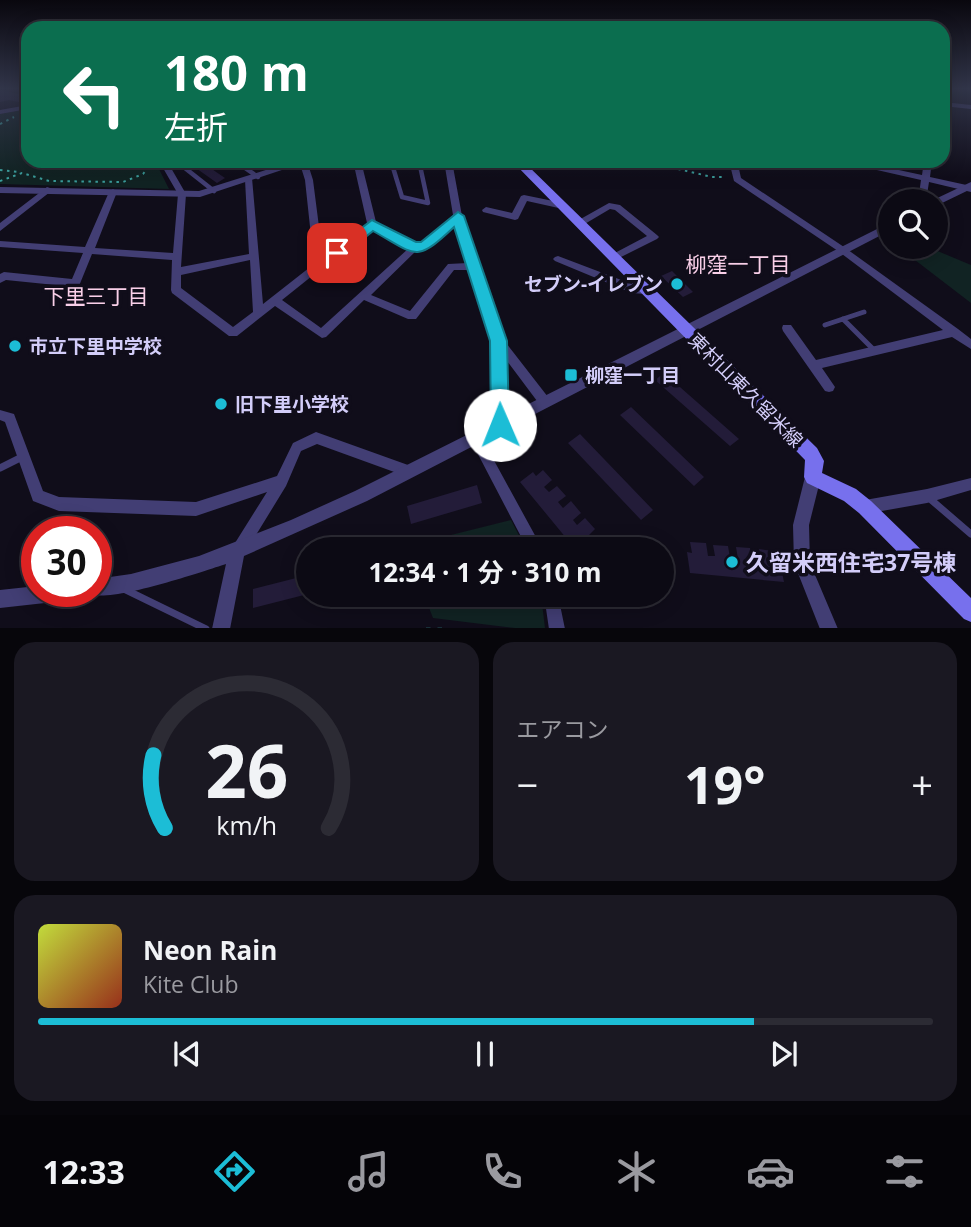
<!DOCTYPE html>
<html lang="ja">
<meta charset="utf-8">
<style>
:root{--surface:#0c0a14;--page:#1a1822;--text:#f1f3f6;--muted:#9a9aa0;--line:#2c2b34;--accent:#1cbdd6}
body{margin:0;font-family:"Open Sans","Noto Sans JP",sans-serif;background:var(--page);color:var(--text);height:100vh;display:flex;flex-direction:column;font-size:26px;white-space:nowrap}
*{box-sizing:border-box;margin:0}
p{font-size:23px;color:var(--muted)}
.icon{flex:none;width:38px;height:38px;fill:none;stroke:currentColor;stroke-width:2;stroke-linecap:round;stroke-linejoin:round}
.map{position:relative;height:628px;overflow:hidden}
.side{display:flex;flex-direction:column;gap:14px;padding:14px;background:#07060b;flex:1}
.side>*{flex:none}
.hud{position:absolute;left:21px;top:21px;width:929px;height:147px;border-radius:21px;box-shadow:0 4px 18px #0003,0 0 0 2px var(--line);background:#0b6e4f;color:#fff;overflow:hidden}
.tools{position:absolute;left:878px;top:189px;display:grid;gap:14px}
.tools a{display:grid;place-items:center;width:70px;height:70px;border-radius:50%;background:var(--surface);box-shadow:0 4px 18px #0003,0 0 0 2px var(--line);font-size:35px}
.speed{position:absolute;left:21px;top:516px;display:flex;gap:14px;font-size:35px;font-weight:700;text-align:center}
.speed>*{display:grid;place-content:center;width:91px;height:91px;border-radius:50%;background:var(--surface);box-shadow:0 4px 18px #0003,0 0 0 2px var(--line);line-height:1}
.speed .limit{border:10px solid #d22;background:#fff;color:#111}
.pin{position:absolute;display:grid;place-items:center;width:60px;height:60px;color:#fff;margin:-30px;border-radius:14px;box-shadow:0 4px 10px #0006}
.me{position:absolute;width:77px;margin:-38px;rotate:359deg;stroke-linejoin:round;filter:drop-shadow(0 0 5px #0008)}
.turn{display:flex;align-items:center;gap:24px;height:147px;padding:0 28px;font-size:32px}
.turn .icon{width:91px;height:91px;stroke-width:2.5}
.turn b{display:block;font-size:49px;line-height:60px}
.big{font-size:52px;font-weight:700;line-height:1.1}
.side .card{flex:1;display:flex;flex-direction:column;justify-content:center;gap:10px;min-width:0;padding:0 24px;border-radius:21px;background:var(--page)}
.side .dial{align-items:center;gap:0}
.dial svg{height:182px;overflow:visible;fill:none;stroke:var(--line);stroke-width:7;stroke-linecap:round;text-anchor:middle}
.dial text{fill:var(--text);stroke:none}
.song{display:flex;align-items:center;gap:21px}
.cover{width:84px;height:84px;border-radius:10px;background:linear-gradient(135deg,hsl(70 70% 55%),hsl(10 70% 35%))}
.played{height:7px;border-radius:4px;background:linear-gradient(90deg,var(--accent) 80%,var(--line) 80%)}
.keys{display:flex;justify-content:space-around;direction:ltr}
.heat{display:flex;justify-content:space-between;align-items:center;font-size:38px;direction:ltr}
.side .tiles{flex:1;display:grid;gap:14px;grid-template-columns:1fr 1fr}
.card:last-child{grid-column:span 2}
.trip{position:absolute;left:296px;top:537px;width:378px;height:70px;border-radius:35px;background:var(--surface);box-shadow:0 4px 18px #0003,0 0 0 2px var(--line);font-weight:700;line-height:70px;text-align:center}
.dock{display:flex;height:112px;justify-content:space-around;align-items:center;background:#050408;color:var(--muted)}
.dock .icon{width:49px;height:49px}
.dock .selected{color:var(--accent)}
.dock b{font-size:32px;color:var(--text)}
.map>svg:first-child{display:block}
.green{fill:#112323}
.building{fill:#231c39}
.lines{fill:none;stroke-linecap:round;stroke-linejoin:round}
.path-far1{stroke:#3b9e9c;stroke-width:2;stroke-dasharray:2.5 4.5;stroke-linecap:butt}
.path{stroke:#3b9e9c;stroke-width:2.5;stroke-dasharray:4.5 7;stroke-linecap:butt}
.service-far2{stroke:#423e74;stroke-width:4.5}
.service-far1{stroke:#423e74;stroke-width:5}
.service{stroke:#423e74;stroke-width:7}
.minor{fill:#423e74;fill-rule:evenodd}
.tertiary{fill:#423e74;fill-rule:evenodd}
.secondary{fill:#7770ed;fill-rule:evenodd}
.route{fill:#1cbdd6;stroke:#127b8b;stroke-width:2}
.poi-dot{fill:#1cbdd6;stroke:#100d1a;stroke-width:2.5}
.labels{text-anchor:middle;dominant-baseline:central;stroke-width:7;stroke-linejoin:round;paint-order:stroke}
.poi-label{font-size:19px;font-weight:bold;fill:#d3cdf9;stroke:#100d1a;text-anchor:start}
.street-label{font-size:19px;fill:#d3cdf9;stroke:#100d1a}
.neighbourhood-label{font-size:21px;fill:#f9cfe8;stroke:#100d1a}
.near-poi-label{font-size:23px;font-weight:bold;fill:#d3cdf9;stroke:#100d1a;text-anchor:start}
</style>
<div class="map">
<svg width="971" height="629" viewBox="0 0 971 629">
<rect width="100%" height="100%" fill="#100d1a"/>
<path class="green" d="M28,109v52h127l14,28 -169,-5v-70z
M898,247h30l43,18v38z
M511,520l15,29h-90l3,-11z
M424,595h117l4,33h-30l-82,-10z"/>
<path class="building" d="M0,90l28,6v5l-4,2 -15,-3 -9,2z
M186,161h14l25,17 -8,5z
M672,271l21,21 -10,5 -22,-21z
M664,373l75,66 -9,7 -75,-66z
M631,407l73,70 -10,9 -74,-71z
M580,434l73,76 -12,10 -73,-77z
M543,470l9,10 -8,7 5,5 8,-6 9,10 -8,6 5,6 8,-7 10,12 -8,7 4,5 8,-7 10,11 -8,8 5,7 9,-8 9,12 -2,2h-32l-56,-68 13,-10 3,4z
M477,485l5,18 -71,21 -4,-18z
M690,542l16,1 2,13h7l-2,-11 15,1 2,12 8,1 -2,-12 14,1 3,12 8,1 -2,-12 14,2 3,12h4l4,19 -94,-9 -3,-21 5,1z
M308,575v19l-55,14v-19z"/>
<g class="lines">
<path class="path-far1" d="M0,124l14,-7
M644,161l68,16h14
M0,170l20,2
M0,181l22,-8 27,8 74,1 20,-8 4,-5 -1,-8"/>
<path class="path" d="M426,629h18"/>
<path class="service-far2" d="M176,161l38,30
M235,161l23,16
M391,161l11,36 26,6 -9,-42"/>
<path class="service-far1" d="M843,319l32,32
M825,325l39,-13"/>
<path class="service" d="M0,468l24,-12
M929,498l42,36
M124,589l82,40"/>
<path class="minor" d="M943,102l28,3v4l-28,-3z
M28,105v4l-28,5v-4z
M159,161h8l19,33 -5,73 68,-13 -4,-74 4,-3 3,1 11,126 51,-40 -9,-84 -6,-19h8l6,19 10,78 44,-35 -14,-62h8l15,61 28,16 14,5 12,-7 23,-21 -9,-54h8l10,55 41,123 45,58 2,4 -2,4 -4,1 -4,-1 -36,-48 2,68 -2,4 -4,2 -4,-2 -2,-4 -1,-84 -22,-71h-17l-38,49h-8l-44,-19 -38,37 -4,1 -47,-32 -38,30h-8l-57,-43 -1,-3 1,-30 -80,-6 -13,32 -4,1 -69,-7 -6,3v-9l4,-2 68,7 11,-26 -83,-6v-6l85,6 24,-55 4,-3 4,3 -22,56 78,5 5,-59zM456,223l12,40 -20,1 -38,47 -39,-16 47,-46c16,-5 26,-15 38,-26zM372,228l37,20 -88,80 -39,-28zM250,260l3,52 -20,15 -52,-39v-13z
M735,161h8l-4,8 2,9 103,69 114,82 13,10v10l-19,-12 -130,31 13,19 -2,4 -4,1 -4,-1 -42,-60 -1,-3 1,-3h8l25,35 127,-30 -105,-79 -104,-70 -3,-12z
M842,161h15l65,14 2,-14h8l-2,16 41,9v6l-42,-10 -3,19h-8l3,-21 -75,-17z
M47,187l3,1v4l-50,39v-8z
M524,195l39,8 4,3 -4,3 -36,-8 -9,18 -3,1 -32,-8 -1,-2 4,-3 26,6 9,-17z
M609,203l11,2 37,30 2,2 -2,2 -40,20h-6l-2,-2 2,-2 36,-19 -32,-26 -5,-1 -27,16h-6l-2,-2 2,-2z
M558,256l79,30 12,1 1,3 -5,4 -13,-1 -77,-32 -2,-2 2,-2z
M0,410l14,4 29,77 16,6 137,5 81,-26 16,-33 23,-11 92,33 5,2 1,4 -1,4 -5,2 -91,-33 -16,7 -15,35 -41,67 -5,2 -5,-2 -2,-5 2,-5 32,-51 -71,24 -137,-5 -26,-10 -28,-79 -5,-2z
M475,431l4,2 64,117h-15l-59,-113 2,-4z
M971,478v12l-44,13 -62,11 -5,-2 -2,-5 2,-5 5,-2 62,-11z
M544,595h14l7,34h-16z"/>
<path class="tertiary" d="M294,161h15l-109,36 -200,-4v-6l199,4z
M971,182v7l-31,15 -4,1v-4h-5z
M891,222v8l-524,271 -123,55 -14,73h-18l14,-65c-25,8 -115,39 -136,30l-1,-2h7v-13l35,-5 68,-18 92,-36 64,-29z
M813,470l5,2 3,5 -12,48 1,38 28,66h-18l-26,-66 -1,-38 12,-48 3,-5z
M37,586v6h35l-3,6 -6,3 -63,7v-18z"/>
<path class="secondary" d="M512,161h11l294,287 7,13 -2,12 34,16 15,12 100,97v24l-7,-3 -105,-106 -15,-12 -37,-18 -3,-6 1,-17z"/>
</g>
<linearGradient id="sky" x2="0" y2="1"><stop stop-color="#09070e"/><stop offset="0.5" stop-color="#313549"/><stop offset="1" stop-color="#313549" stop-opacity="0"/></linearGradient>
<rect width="971" height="177" fill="url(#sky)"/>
<path class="route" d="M458,212l6,4 43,125 2,84 -3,6 -6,2 -7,-2 -2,-6 -1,-84 -36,-114c-39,37 -38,28 -81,4l-31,25 -5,2 -8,-5 43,-33 44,22h5z"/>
<g class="poi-dot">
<circle cx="677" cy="284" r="7"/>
<circle cx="15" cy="346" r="7"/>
<rect x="564" y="368" width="14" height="14" rx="3.5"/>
<circle cx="221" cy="404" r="7"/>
<circle cx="732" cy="562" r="7"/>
</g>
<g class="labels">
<g class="poi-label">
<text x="663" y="284" text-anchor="end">セブン-イレブン</text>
<text x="29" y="346">市立下里中学校</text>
<text x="585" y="375">柳窪一丁目</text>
<text x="235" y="404">旧下里小学校</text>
</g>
<g class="street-label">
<text transform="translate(746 390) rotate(45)">東村山東久留米線</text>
</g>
<g class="neighbourhood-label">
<text x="738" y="264">柳窪一丁目</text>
<text x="96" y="296">下里三丁目</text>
</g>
<g class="near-poi-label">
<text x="746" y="562">久留米西住宅37号棟</text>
</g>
</g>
</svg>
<div class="tools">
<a><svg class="icon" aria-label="search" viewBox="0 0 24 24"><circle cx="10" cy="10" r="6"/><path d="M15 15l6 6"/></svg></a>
</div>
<div class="speed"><div class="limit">30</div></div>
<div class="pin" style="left:337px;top:253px;background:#d93025"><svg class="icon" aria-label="arrive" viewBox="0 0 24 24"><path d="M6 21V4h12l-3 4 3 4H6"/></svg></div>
<svg class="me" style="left:500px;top:425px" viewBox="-20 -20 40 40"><circle r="19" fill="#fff"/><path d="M0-13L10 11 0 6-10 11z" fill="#1cbdd6"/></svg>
<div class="trip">12:34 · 1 分 · 310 m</div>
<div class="hud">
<div class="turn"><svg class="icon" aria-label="left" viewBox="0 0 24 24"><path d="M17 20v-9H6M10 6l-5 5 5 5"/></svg><div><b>180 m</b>左折</div></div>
</div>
</div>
<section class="side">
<div class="tiles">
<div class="card dial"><svg viewBox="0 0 100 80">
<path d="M14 69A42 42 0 1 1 86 69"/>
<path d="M14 69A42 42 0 0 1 9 37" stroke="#1cbdd6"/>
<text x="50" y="56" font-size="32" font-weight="700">26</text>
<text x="50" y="72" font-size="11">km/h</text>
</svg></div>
<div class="card"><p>エアコン</p>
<div class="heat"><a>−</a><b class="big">19°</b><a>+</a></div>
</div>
<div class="card">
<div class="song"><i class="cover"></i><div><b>Neon Rain</b><p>Kite Club</p></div></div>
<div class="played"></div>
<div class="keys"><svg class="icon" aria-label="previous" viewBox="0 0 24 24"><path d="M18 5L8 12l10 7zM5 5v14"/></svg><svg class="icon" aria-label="pause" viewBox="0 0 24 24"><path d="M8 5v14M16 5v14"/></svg><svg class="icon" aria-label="next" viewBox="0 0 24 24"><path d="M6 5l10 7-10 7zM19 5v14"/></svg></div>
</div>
</div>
</section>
<nav class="dock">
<b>12:33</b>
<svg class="icon selected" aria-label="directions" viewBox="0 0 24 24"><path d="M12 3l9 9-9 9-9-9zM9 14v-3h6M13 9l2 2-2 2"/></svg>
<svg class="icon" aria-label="music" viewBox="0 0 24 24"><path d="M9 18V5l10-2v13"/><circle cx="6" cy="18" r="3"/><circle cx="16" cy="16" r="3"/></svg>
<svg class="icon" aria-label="phone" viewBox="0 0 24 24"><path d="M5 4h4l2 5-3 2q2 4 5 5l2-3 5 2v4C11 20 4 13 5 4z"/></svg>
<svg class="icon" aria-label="climate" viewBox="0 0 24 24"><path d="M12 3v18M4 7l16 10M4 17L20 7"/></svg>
<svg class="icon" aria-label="car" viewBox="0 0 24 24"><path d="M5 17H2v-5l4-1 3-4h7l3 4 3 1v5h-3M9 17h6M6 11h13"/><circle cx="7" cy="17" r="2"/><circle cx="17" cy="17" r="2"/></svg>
<svg class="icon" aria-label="filters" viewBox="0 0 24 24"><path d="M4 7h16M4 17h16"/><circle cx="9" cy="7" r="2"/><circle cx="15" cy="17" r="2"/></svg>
</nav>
